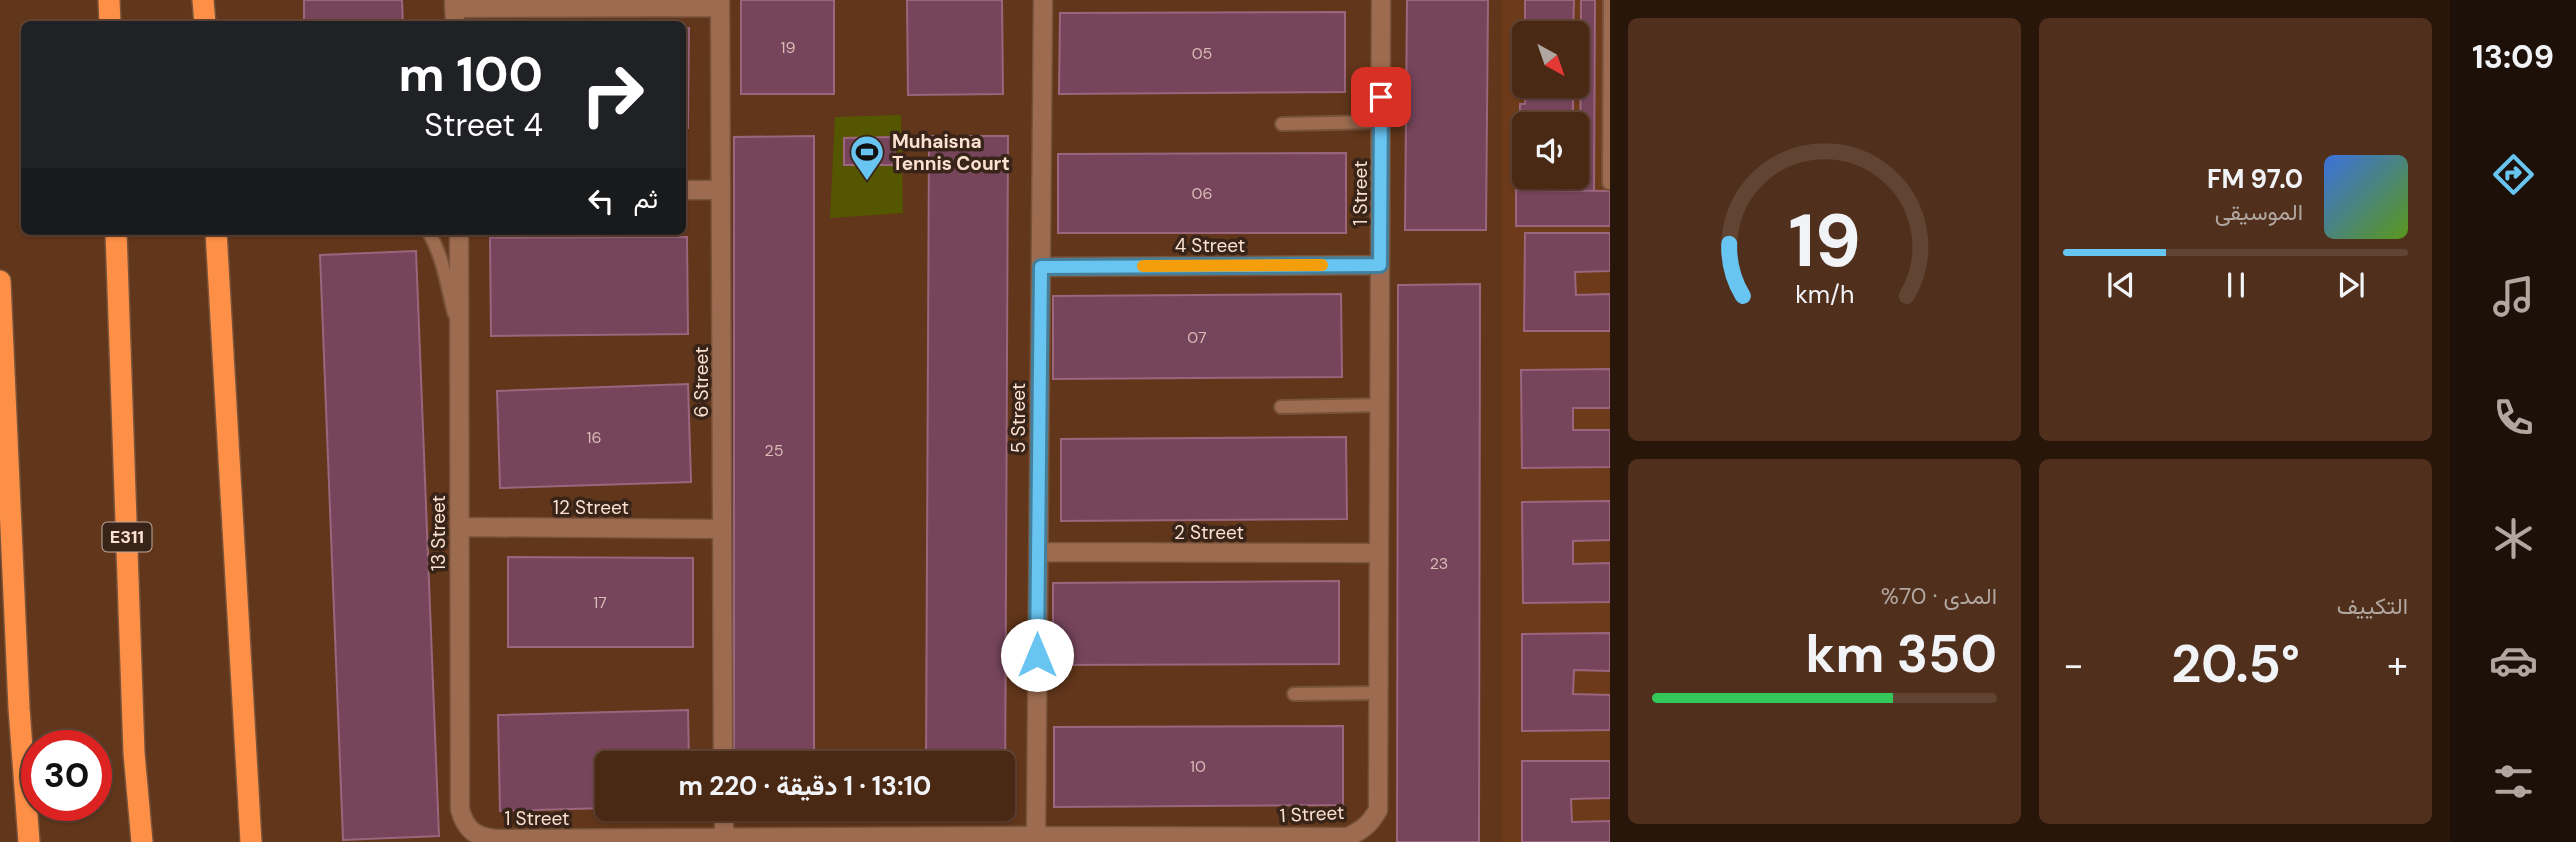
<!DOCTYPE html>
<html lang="ar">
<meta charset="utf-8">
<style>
:root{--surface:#492814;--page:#50301d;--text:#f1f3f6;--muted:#b1a6a0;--line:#614434;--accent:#68c4f0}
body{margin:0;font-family:"DM Sans",Vazirmatn,sans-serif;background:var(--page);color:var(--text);direction:rtl;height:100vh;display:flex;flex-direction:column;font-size:26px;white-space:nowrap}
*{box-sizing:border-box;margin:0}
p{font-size:23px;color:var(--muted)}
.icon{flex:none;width:38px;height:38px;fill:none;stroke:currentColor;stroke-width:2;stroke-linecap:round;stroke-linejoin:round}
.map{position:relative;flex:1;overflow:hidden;direction:ltr}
.details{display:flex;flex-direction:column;gap:18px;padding:18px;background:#28160b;width:840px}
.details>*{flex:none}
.hud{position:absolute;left:21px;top:21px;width:665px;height:214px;border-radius:10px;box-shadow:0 2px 5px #0004,0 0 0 2px var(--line);direction:rtl;background:#202124;color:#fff;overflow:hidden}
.needle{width:46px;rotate:140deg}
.buttons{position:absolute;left:1512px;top:21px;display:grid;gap:14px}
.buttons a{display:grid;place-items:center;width:77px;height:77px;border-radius:10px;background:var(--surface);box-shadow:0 2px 5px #0004,0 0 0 2px var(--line);font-size:35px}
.speed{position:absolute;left:21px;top:730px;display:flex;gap:14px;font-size:35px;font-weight:700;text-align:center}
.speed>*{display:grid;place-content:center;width:91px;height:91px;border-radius:50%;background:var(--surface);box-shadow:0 2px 5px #0004,0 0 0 2px var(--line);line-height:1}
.speed .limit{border:10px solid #d22;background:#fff;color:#111}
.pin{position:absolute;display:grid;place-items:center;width:60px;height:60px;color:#fff;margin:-30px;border-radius:14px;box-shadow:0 4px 10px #0006}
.me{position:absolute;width:77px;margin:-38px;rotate:0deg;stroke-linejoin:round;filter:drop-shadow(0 0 5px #0008)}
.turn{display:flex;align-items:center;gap:24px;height:147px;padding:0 28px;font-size:32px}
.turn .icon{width:91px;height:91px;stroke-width:2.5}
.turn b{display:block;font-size:49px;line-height:60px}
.then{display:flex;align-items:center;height:66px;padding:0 28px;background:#0003;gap:14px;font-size:26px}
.big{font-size:52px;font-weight:700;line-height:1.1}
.details .card{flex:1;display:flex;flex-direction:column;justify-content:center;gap:10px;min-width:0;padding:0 24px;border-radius:10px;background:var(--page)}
.details .dial{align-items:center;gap:0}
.dial svg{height:182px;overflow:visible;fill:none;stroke:var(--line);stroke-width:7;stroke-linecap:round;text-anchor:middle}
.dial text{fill:var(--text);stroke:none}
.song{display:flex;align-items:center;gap:21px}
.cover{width:84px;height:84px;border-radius:10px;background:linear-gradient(135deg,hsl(220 70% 55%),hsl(90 70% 35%))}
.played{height:7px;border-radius:4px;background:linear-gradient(90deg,var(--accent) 30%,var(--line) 30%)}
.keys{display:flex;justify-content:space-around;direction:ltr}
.heat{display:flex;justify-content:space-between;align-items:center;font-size:38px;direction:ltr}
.charge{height:10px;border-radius:5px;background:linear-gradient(90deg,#34c759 70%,var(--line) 0)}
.details .tiles{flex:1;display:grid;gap:18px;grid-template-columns:repeat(2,1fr)}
.trip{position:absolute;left:595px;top:751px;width:420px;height:70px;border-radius:10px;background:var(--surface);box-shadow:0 2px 5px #0004,0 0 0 2px var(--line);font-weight:700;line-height:70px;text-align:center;direction:rtl}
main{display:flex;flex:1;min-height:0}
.menu{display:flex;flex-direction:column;width:126px;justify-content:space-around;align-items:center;background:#1d1008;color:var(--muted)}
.menu .icon{width:49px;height:49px}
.menu .current{color:var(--accent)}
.menu b{font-size:32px;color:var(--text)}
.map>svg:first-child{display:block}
.built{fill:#6d3b1a;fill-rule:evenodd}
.green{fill:#555600}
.building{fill:#76455c;stroke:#9a657d;stroke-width:2}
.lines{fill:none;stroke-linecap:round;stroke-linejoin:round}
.service-casing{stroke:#78533b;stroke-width:16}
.minor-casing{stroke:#78533b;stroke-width:21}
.motorway-casing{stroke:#78533b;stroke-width:24}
.service{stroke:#9d6c50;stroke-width:12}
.minor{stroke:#9d6c50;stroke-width:18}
.motorway{stroke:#fd8f47;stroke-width:21}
.route-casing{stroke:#447f9c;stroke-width:18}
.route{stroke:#68c4f0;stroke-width:12}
.slow{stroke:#f59e0b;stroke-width:12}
.labels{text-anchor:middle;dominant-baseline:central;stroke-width:7;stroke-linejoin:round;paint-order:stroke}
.number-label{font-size:16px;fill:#dabab4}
.shield{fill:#382418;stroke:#c1a89a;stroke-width:2}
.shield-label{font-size:18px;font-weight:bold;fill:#fce1d1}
.poi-label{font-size:19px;font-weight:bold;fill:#fce1d1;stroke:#382418;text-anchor:start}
.street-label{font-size:19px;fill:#fce1d1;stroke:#382418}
</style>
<main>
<nav class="menu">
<b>13:09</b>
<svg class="icon current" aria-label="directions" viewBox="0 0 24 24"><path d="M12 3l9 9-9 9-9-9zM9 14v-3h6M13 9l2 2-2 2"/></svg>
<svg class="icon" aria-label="music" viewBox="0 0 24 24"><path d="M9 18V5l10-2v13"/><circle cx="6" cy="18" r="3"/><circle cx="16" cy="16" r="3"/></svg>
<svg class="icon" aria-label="phone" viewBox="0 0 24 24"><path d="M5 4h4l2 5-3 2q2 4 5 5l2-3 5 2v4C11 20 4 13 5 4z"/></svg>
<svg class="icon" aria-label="climate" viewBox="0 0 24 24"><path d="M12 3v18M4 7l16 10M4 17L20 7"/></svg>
<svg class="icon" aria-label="car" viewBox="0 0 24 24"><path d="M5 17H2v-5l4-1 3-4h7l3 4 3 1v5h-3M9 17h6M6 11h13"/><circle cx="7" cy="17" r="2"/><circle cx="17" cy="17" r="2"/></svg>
<svg class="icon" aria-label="filters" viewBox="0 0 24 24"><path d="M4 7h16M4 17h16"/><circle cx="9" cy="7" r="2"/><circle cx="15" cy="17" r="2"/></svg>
</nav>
<section class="details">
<div class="tiles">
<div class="card">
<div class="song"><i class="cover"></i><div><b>97.0 FM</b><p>الموسيقى</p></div></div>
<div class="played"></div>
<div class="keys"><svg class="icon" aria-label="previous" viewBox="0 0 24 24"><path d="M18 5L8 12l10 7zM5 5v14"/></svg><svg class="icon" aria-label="pause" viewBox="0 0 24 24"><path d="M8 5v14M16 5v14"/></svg><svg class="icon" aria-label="next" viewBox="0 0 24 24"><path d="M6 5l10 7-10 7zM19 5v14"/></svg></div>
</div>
<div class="card dial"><svg viewBox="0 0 100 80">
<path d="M14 69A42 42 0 1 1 86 69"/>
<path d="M14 69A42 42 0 0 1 8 46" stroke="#68c4f0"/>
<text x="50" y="56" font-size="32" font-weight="700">19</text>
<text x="50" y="72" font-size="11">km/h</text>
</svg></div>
<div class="card"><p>التكييف</p>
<div class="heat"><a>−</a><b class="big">20.5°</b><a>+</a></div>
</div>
<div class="card"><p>المدى · 70%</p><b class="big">350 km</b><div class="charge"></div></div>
</div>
</section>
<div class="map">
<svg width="1610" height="842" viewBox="0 0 1610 842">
<rect width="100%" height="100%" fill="#61361a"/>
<path class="built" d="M1502,0h108v842h-108zM1524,33h53v53h-53zM1524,124h53v53h-53z"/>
<path class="green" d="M901,115l2,98 -73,5 5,-101z"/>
<path class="building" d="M304,0h98l1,24h-99z
M741,0h93v94h-93z
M907,0h95l1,94 -95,1z
M1407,0h81l-2,230h-81z
M1525,0h49l-1,33h-48z
M1581,0h14l-1,191h-14z
M1345,12v80l-286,2 1,-81z
M682,28h7l-1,100h-6z
M1534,86h39v1h-39z
M1534,87h39v37h-49v49v-11h-4v-58h5l1,-12h8z
M814,136v627h-80v-626z
M929,136h79l-3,671h-2v-44h-77z
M895,137v28h-51v-27z
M1346,153v80h-288v-79z
M1533,177h39v11l-39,-1z
M1516,190l94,1v35h-94z
M1525,233h85v38l-35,1 1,23 34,-1v37h-86z
M687,237l1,97 -197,2 -1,-98z
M416,251l23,585 -96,4 -23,-585z
M1480,284l-1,558h-82l1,-557z
M1341,294l1,83 -289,2v-83z
M1610,369v39h-37v22h37v37l-88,1 -1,-98z
M688,384l3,98 -191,6 -3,-97z
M1346,437l1,82 -286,2v-82z
M1610,501v39l-37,1v23l37,-1v39l-87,1 -1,-101z
M508,557l185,1v89h-185z
M1339,581v83l-286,1v-82z
M1610,633v38l-36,-1 -1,24 37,1v35l-88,1v-97z
M688,710l1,53h-82v45l-107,3 -2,-96z
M1343,726v79l-289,2v-80z
M841,755l52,1v7h-52z
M1522,761h88v37l-39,1 1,23 38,-1v21h-88z"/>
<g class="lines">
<g class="service-casing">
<path id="service" d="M1282,124l99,-2
M1609,183l1,-183
M428,231c15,25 19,54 26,82
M1281,407l99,-2
M1294,694l85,-1"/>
</g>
<g class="minor-casing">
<path id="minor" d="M454,0l1,24
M720,0l3,763
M454,8l266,-1
M682,190h39
M459,231l1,578c5,20 15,28 35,30l541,-3 311,1c15,-6 23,-13 31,-27l3,-810
M1041,267l339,-2
M459,527l263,2
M1038,552l341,1
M724,808v31
M1036,836l7,-836"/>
</g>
<g class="motorway-casing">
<path id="motorway" d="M109,0l1,24
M203,0l2,24
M116,231l18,522 8,89
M216,231l35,611
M0,281l19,427 10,134"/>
</g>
<use href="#service" class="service"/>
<use href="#minor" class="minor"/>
<use href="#motorway" class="motorway"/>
</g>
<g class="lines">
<g class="route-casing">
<path id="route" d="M1037,655l4,-388 339,-2 1,-168"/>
</g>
<use href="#route" class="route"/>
<path class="slow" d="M1143,266l179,-1"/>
</g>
<defs>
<g id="stadium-pin" transform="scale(1.75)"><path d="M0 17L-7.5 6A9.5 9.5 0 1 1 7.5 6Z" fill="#68c4f0" stroke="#382418"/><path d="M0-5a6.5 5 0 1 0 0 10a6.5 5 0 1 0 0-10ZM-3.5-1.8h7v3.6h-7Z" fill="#111"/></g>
</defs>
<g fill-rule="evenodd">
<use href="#stadium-pin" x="867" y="152"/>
</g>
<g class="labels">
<g class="number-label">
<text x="788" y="47">19</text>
<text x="1202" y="53">05</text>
<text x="1202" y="193">06</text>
<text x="1197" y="337">07</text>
<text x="594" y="437">16</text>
<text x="774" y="450">25</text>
<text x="1439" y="563">23</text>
<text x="600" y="602">17</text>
<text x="1198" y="766">10</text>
</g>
<rect class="shield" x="102.5" y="522.5" width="49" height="29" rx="5"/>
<g class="shield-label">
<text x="127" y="537">E311</text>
</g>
<g class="poi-label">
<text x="892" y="141">Muhaisna<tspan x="892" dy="22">Tennis Court</tspan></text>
</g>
<g class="street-label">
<text transform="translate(1360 193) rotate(-90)">1 Street</text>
<text x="1210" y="245">4 Street</text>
<text transform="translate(701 382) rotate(-90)">6 Street</text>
<text transform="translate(1018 418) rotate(-90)">5 Street</text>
<text x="591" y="507">12 Street</text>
<text x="1209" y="532">2 Street</text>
<text transform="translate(438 533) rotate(-90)">13 Street</text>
<text transform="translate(1312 814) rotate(-3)">1 Street</text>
<text x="537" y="818">1 Street</text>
</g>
</g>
</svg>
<div class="buttons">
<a><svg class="needle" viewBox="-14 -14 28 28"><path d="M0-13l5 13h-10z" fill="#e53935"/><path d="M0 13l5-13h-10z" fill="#b1a6a0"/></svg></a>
<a><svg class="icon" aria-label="sound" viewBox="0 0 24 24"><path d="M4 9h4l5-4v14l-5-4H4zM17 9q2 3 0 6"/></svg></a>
</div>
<div class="speed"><div class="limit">30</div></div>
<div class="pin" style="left:1381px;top:97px;background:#d93025"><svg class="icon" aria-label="arrive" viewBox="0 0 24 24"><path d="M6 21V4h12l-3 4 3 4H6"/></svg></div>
<svg class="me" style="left:1037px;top:655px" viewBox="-20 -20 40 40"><circle r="19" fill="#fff"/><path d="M0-13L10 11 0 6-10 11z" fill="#68c4f0"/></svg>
<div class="trip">13:10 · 1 دقيقة · 220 m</div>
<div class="hud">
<div class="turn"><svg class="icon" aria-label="right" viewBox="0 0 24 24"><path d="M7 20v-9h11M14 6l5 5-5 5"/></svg><div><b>100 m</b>4 Street</div></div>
<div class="then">ثم<svg class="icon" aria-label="left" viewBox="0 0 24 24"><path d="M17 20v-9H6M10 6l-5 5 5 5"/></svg></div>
</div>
</div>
</main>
